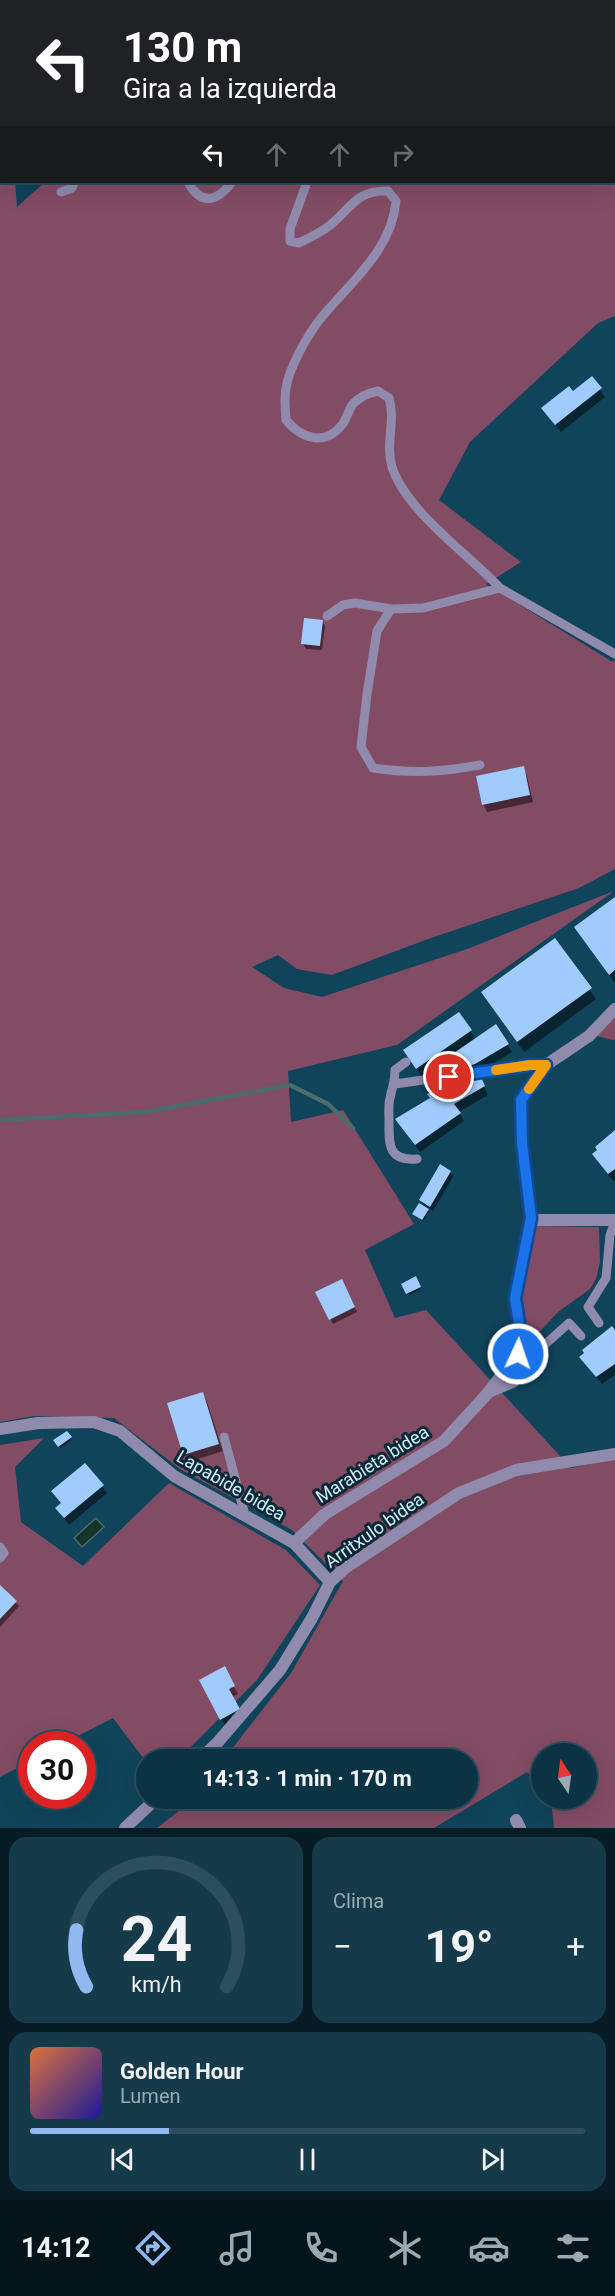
<!DOCTYPE html>
<html lang="es">
<meta charset="utf-8">
<style>
:root{--surface:#0c3344;--page:#153b4b;--text:#f1f3f6;--muted:#9aaab2;--line:#2c4e5d;--accent:#90b9f0}
body{margin:0;font-family:Roboto,sans-serif;background:var(--page);color:var(--text);height:100vh;display:flex;flex-direction:column;font-size:22px;white-space:nowrap}
*{box-sizing:border-box;margin:0}
p{font-size:20px;color:var(--muted)}
.icon{flex:none;width:33px;height:33px;fill:none;stroke:currentColor;stroke-width:2;stroke-linecap:round;stroke-linejoin:round}
.map{position:relative;height:1828px;overflow:hidden}
.side{display:flex;flex-direction:column;gap:9px;padding:9px;background:#071c25;flex:1}
.side>*{flex:none}
.guide{position:absolute;left:0px;top:0px;width:615px;height:183px;box-shadow:0 6px 24px #0002,0 0 0 2px var(--line);background:#202124;color:#fff;overflow:hidden}
.needle{width:39px;rotate:347deg}
.tools{position:absolute;left:531px;top:1743px;display:grid;gap:12px}
.tools a{display:grid;place-items:center;width:66px;height:66px;border-radius:50%;background:var(--surface);box-shadow:0 6px 24px #0002,0 0 0 2px var(--line);font-size:30px}
.speed{position:absolute;left:18px;top:1731px;display:flex;gap:12px;font-size:30px;font-weight:700;text-align:center}
.speed>*{display:grid;place-content:center;width:78px;height:78px;border-radius:50%;background:var(--surface);box-shadow:0 6px 24px #0002,0 0 0 2px var(--line);line-height:1}
.speed .limit{border:9px solid #d22;background:#fff;color:#111}
.pin{position:absolute;display:grid;place-items:center;width:51px;height:51px;color:#fff;margin:-26px;border:3px solid #fff;border-radius:50%;box-shadow:0 2px 6px #0007}
.me{position:absolute;width:66px;margin:-33px;rotate:3deg;stroke-linejoin:round;filter:drop-shadow(0 0 4px #0008)}
.turn{display:flex;align-items:center;gap:21px;height:126px;padding:0 24px;font-size:27px}
.turn .icon{width:78px;height:78px;stroke-width:2.5}
.turn b{display:block;font-size:42px;line-height:51px}
.lanes{display:flex;align-items:center;height:57px;padding:0 24px;background:#0003;justify-content:center;gap:30px;direction:ltr}
.lanes .off{opacity:.35}
.big{font-size:45px;font-weight:700;line-height:1.1}
.side .widget{flex:1;display:flex;flex-direction:column;justify-content:center;gap:9px;min-width:0;padding:0 21px;border-radius:18px;background:var(--page)}
.side .dial{align-items:center;gap:0}
.dial svg{height:156px;overflow:visible;fill:none;stroke:var(--line);stroke-width:7;stroke-linecap:round;text-anchor:middle}
.dial text{fill:var(--text);stroke:none}
.song{display:flex;align-items:center;gap:18px}
.cover{width:72px;height:72px;border-radius:9px;background:linear-gradient(135deg,hsl(20 70% 55%),hsl(240 70% 35%))}
.played{height:6px;border-radius:3px;background:linear-gradient(90deg,var(--accent) 25%,var(--line) 25%)}
.keys{display:flex;justify-content:space-around;direction:ltr}
.heat{display:flex;justify-content:space-between;align-items:center;font-size:33px;direction:ltr}
.side .tiles{flex:1;display:grid;gap:9px;grid-template-columns:1fr 1fr}
.widget:last-child{grid-column:span 2}
.trip{position:absolute;left:136px;top:1749px;width:342px;height:60px;border-radius:30px;background:var(--surface);box-shadow:0 6px 24px #0002,0 0 0 2px var(--line);font-weight:700;line-height:60px;text-align:center}
.tab-bar{display:flex;height:96px;justify-content:space-around;align-items:center;background:#05141b;color:var(--muted)}
.tab-bar .icon{width:42px;height:42px}
.tab-bar .current{color:var(--accent)}
.tab-bar b{font-size:27px;color:var(--text)}
.map>svg:first-child{display:block}
.green{fill:#834c65}
.water{fill:#13352c;stroke:#4b6c6b;stroke-width:1.5}
.shadow{fill:#0007}
.lines{fill:none;stroke-linecap:round;stroke-linejoin:round}
.stream{stroke:#4b6c6b;stroke-width:4.5}
.building{fill:#a1cbfb}
.lane{stroke:#908bad;stroke-width:9}
.street{stroke:#908bad;stroke-width:12}
.route-casing{stroke:#114b97;stroke-width:15}
.route{stroke:#1a73e8;stroke-width:10}
.slow{stroke:#f59e0b;stroke-width:10}
.labels{text-anchor:middle;dominant-baseline:central;stroke-width:6;stroke-linejoin:round;paint-order:stroke}
.street-label{font-size:18px;fill:#ceedff;stroke:#0d2835}
</style>
<div class="map">
<svg width="615" height="1828" viewBox="0 0 615 1828">
<rect width="100%" height="100%" fill="#10445b"/>
<path class="green" d="M45,0h570v316l-17,7 -128,119 -31,58 82,62 -35,22 125,77h4v208l-36,19 -151,51 -96,36 -35,-6 -19,-14 -26,12 32,21 38,9 145,-48 147,-58 -217,154 -109,26 3,51 52,-12 71,114 -49,26 30,68 31,-8 145,158 41,-9 3,-5v374h-61l-3,-29 35,-1v-44h-44l-1,33 -14,-15 -93,56h-277l37,-29 274,-1v-38l-244,-1 67,-86 52,-92 -51,-51 -112,-61 -66,-51 -80,-2 -34,6v-1322l2,82h13l2,25 28,-25h569v-180z
M615,1018v21l-2,1 -16,-4z
M537,1226l62,1 1,35 -4,17 -6,10 -32,23 -31,33 -6,-51 3,-26z
M44,1438l-29,29 6,55 62,44 86,-83 117,67 34,35 -63,95 -78,79 -32,1v3l-34,-45 -51,26h-30l-1,17 -31,16v-332z"/>
<path class="water" d="M96,1518l8,9 -22,20 -8,-9z"/>
<path class="shadow" d="M2,26v19l-2,-2z
M591,378l14,19 -44,35 -13,-16z
M322,621l3,5 -3,24 -16,-1 -3,-5z
M523,768l4,8 6,26 -46,10 -4,-8z
M615,899v84l-39,-55z
M555,940l41,59 -72,53 -35,-49z
M459,1014l17,26 20,-14 16,26 -32,20 -33,10 -10,-17 -16,11 -12,-18z
M483,1084l5,11 -29,17 5,9 -44,31 -18,-25z
M615,1132v48l-2,1 -19,-27z
M450,1172l3,5 -20,34 -7,-4 3,5 -6,9 -8,-5 10,-8 -4,-8z
M415,1278l6,11 -12,6 -6,-11z
M341,1281l16,31 -24,12 -16,-32z
M615,1333v42l-13,9 -16,-19z
M203,1394l4,8 16,49 -34,11 -5,-8z
M67,1433l5,7 -12,8 -5,-7z
M102,1486l5,7 -38,32 -12,-17z
M0,1587l19,19 -19,21z
M224,1668l14,26 -6,3 11,21 -17,9 -25,-46z
M82,1751l16,19 -12,11 -4,-3z"/>
<g class="lines">
<path class="stream" d="M0,1120l146,-8 144,-27 38,19 25,24"/>
</g>
<path class="building" d="M592,376l10,12 -47,37 -14,-17 28,-22 4,5z
M304,618l19,2 -3,26 -19,-2z
M524,766l6,29 -48,10 -6,-29z
M615,897v73l-6,5 -35,-48z
M555,938l37,50 -75,54 -36,-50z
M459,1012l13,18 -56,39 -13,-19z
M496,1024l13,20 -34,20 -34,11 -6,-9z
M480,1075l5,11 -31,18 7,9 -46,32 -20,-26 35,-21 -3,-4 32,-14z
M615,1130v39l-7,5 -16,-20 5,-4 -2,-3z
M440,1164l11,7 -21,36 -11,-7z
M419,1203l10,6 -7,11 -10,-6z
M416,1276l5,11 -15,7 -5,-10z
M342,1279l13,28 -26,13 -14,-28z
M612,1326l3,4v34l-19,13 -17,-20 5,-4 -2,-3z
M203,1392l16,52 -36,11 -16,-52z
M67,1431l5,6 -14,10 -5,-7z
M85,1463l19,22 -40,33 -9,-10 6,-5 -10,-12z
M0,1585l17,16 -17,18z
M225,1666l10,20 -6,3 11,20 -20,11 -21,-40z
M82,1749l15,15 -15,13z"/>
<g class="lines">
<path class="lane" d="M188,182c13,24 29,20 44,0
M307,182l-17,47v12l9,2c10,-5 21,-10 30,-17 22,-17 26,-36 59,-35l8,10c-4,49 -46,82 -75,117 -13,16 -32,50 -35,70 -2,10 -1,21 0,32 15,18 38,27 56,5 5,-6 6,-15 11,-21 7,-8 16,-11 25,-13l11,7c7,22 -4,46 3,69 15,45 75,86 108,121
M61,192l11,-4 2,-6
M391,609l-14,22 -10,63 -6,53 12,21c41,6 67,4 107,-3
M327,616l16,-11 12,-2 36,6 32,-1 77,-20 115,66
M406,1062l-11,8c0,15 -3,16 -5,28 -2,7 -1,16 -1,24 0,23 -1,39 28,37
M395,1084l135,-19h16
M599,1323l-11,-16 18,-29 4,-43 5,-13
M487,1394l27,-11 14,-14 13,-21 28,-25 12,13
M224,1437l21,78
M0,1547l4,6 -4,5"/>
<path class="street" d="M531,1218l6,2h78
M0,1429l38,-6 56,-1 26,9 54,45 120,67 36,39
M294,1543l31,-29 119,-73 43,-47 31,-40 3,-13 -6,-44 16,-79 -9,-75 -1,-43 25,-35 43,-29 26,-27
M199,1760l19,-18 62,-72 32,-52 18,-36 15,-14 114,-75 57,-23 99,-16
M516,1820l4,8
M125,1828l32,-30"/>
</g>
<g class="lines">
<g class="route-casing">
<path id="route" d="M449,1077l81,-12h16l-25,35 1,43 9,75 -16,80 7,43 -4,13"/>
</g>
<use href="#route" class="route"/>
<path class="slow" d="M496,1070l34,-5h16l-17,24"/>
</g>
<g class="labels">
<g class="street-label">
<text transform="translate(372 1464) rotate(-32)">Marabieta bidea</text>
<text transform="translate(231 1485) rotate(30)">Lapabide bidea</text>
<text transform="translate(374 1530) rotate(-35)">Arritxulo bidea</text>
</g>
</g>
</svg>
<div class="tools">
<a><svg class="needle" viewBox="-14 -14 28 28"><path d="M0-13l5 13h-10z" fill="#e53935"/><path d="M0 13l5-13h-10z" fill="#9aaab2"/></svg></a>
</div>
<div class="speed"><div class="limit">30</div></div>
<div class="pin" style="left:449px;top:1077px;background:#d93025"><svg class="icon" aria-label="arrive" viewBox="0 0 24 24"><path d="M6 21V4h12l-3 4 3 4H6"/></svg></div>
<svg class="me" style="left:518px;top:1354px" viewBox="-20 -20 40 40"><circle r="17" fill="#1a73e8" stroke="#fff" stroke-width="3"/><path d="M0-11L8 9 0 5-8 9z" fill="#fff"/></svg>
<div class="trip">14:13 · 1 min · 170 m</div>
<div class="guide">
<div class="turn"><svg class="icon" aria-label="left" viewBox="0 0 24 24"><path d="M17 20v-9H6M10 6l-5 5 5 5"/></svg><div><b>130 m</b>Gira a la izquierda</div></div>
<div class="lanes"><svg class="icon" aria-label="left" viewBox="0 0 24 24"><path d="M17 20v-9H6M10 6l-5 5 5 5"/></svg><svg class="icon off" aria-label="ahead" viewBox="0 0 24 24"><path d="M12 20V5M6 11l6-6 6 6"/></svg><svg class="icon off" aria-label="ahead" viewBox="0 0 24 24"><path d="M12 20V5M6 11l6-6 6 6"/></svg><svg class="icon off" aria-label="right" viewBox="0 0 24 24"><path d="M7 20v-9h11M14 6l5 5-5 5"/></svg></div>
</div>
</div>
<section class="side">
<div class="tiles">
<div class="widget dial"><svg viewBox="0 0 100 80">
<path d="M14 69A42 42 0 1 1 86 69"/>
<path d="M14 69A42 42 0 0 1 9 40" stroke="#90b9f0"/>
<text x="50" y="56" font-size="32" font-weight="700">24</text>
<text x="50" y="72" font-size="11">km/h</text>
</svg></div>
<div class="widget"><p>Clima</p>
<div class="heat"><a>−</a><b class="big">19°</b><a>+</a></div>
</div>
<div class="widget">
<div class="song"><i class="cover"></i><div><b>Golden Hour</b><p>Lumen</p></div></div>
<div class="played"></div>
<div class="keys"><svg class="icon" aria-label="previous" viewBox="0 0 24 24"><path d="M18 5L8 12l10 7zM5 5v14"/></svg><svg class="icon" aria-label="pause" viewBox="0 0 24 24"><path d="M8 5v14M16 5v14"/></svg><svg class="icon" aria-label="next" viewBox="0 0 24 24"><path d="M6 5l10 7-10 7zM19 5v14"/></svg></div>
</div>
</div>
</section>
<nav class="tab-bar">
<b>14:12</b>
<svg class="icon current" aria-label="directions" viewBox="0 0 24 24"><path d="M12 3l9 9-9 9-9-9zM9 14v-3h6M13 9l2 2-2 2"/></svg>
<svg class="icon" aria-label="music" viewBox="0 0 24 24"><path d="M9 18V5l10-2v13"/><circle cx="6" cy="18" r="3"/><circle cx="16" cy="16" r="3"/></svg>
<svg class="icon" aria-label="phone" viewBox="0 0 24 24"><path d="M5 4h4l2 5-3 2q2 4 5 5l2-3 5 2v4C11 20 4 13 5 4z"/></svg>
<svg class="icon" aria-label="climate" viewBox="0 0 24 24"><path d="M12 3v18M4 7l16 10M4 17L20 7"/></svg>
<svg class="icon" aria-label="car" viewBox="0 0 24 24"><path d="M5 17H2v-5l4-1 3-4h7l3 4 3 1v5h-3M9 17h6M6 11h13"/><circle cx="7" cy="17" r="2"/><circle cx="17" cy="17" r="2"/></svg>
<svg class="icon" aria-label="filters" viewBox="0 0 24 24"><path d="M4 7h16M4 17h16"/><circle cx="9" cy="7" r="2"/><circle cx="15" cy="17" r="2"/></svg>
</nav>
